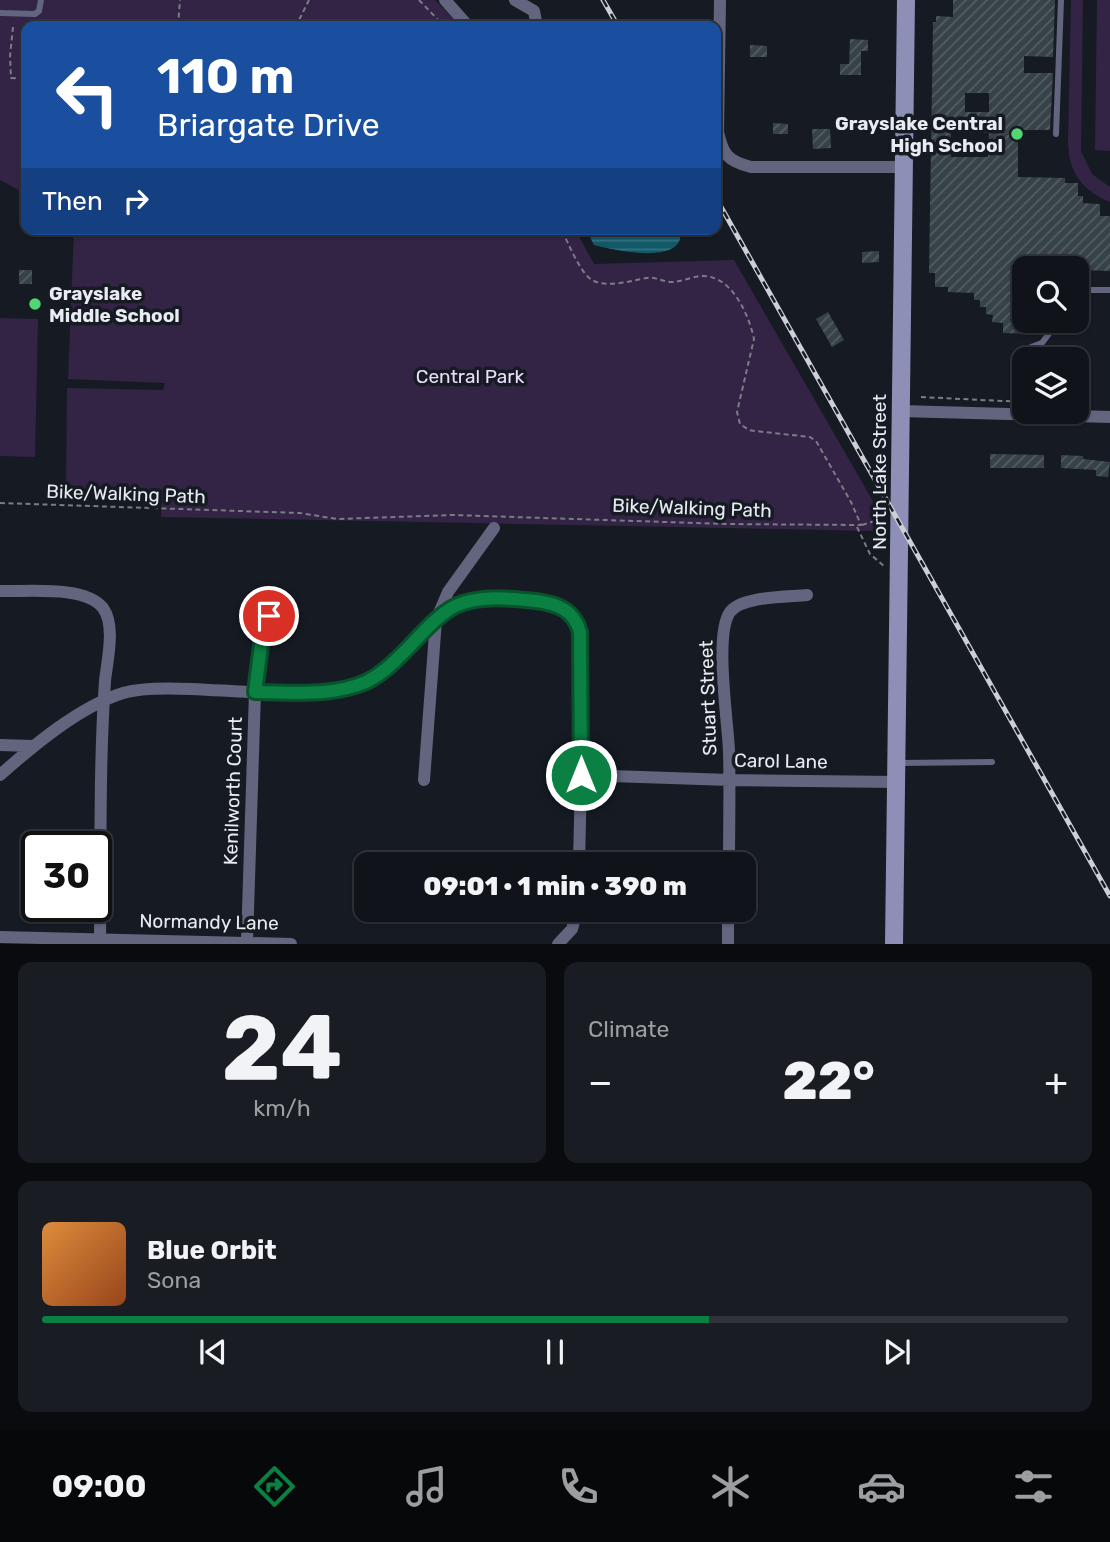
<!DOCTYPE html>
<meta charset="utf-8">
<style>
:root{--surface:#10141a;--page:#191d23;--text:#f1f3f6;--muted:#9c9ea2;--line:#303339;--accent:#0b8043}
body{margin:0;font-family:Rubik,sans-serif;background:var(--page);color:var(--text);height:100vh;display:flex;flex-direction:column;font-size:26px;white-space:nowrap}
*{box-sizing:border-box;margin:0}
p{font-size:23px;color:var(--muted)}
.icon{flex:none;width:38px;height:38px;fill:none;stroke:currentColor;stroke-width:2;stroke-linecap:round;stroke-linejoin:round}
.map{position:relative;height:944px;overflow:hidden}
.sheet{display:flex;flex-direction:column;gap:18px;padding:18px;background:#090b0e;flex:1}
.sheet>*{flex:none}
.guide{position:absolute;left:21px;top:21px;width:700px;height:214px;border-radius:14px;box-shadow:0 2px 5px #0004,0 0 0 2px var(--line);background:#1a4fa0;color:#fff;overflow:hidden}
.controls{position:absolute;left:1012px;top:256px;display:grid;gap:14px}
.controls a{display:grid;place-items:center;width:77px;height:77px;border-radius:14px;background:var(--surface);box-shadow:0 2px 5px #0004,0 0 0 2px var(--line);font-size:35px}
.speed{position:absolute;left:21px;top:831px;display:flex;gap:14px;font-size:35px;font-weight:700;text-align:center}
.speed>*{display:grid;place-content:center;width:91px;height:91px;border-radius:50%;background:var(--surface);box-shadow:0 2px 5px #0004,0 0 0 2px var(--line);line-height:1}
.speed .limit{border:4px solid #111;border-radius:10px;background:#fff;color:#111}
.pin{position:absolute;display:grid;place-items:center;width:60px;height:60px;color:#fff;margin:-30px;border:4px solid #fff;border-radius:50%;box-shadow:0 2px 7px #0007}
.me{position:absolute;width:77px;margin:-38px;rotate:0deg;stroke-linejoin:round;filter:drop-shadow(0 0 5px #0008)}
.turn{display:flex;align-items:center;gap:24px;height:147px;padding:0 21px;font-size:32px}
.turn .icon{width:91px;height:91px;stroke-width:2.5}
.turn b{display:block;font-size:49px;line-height:60px}
.then{display:flex;align-items:center;height:66px;padding:0 21px;background:#0003;gap:14px;font-size:26px}
.big{font-size:52px;font-weight:800;line-height:1.1}
.sheet .tile{flex:1;display:flex;flex-direction:column;justify-content:center;gap:10px;min-width:0;padding:0 24px;border-radius:14px;background:var(--page)}
.sheet .dial{align-items:center;gap:0}
.dial b{font-size:91px;line-height:1}
.song{display:flex;align-items:center;gap:21px}
.cover{width:84px;height:84px;border-radius:10px;background:linear-gradient(135deg,hsl(30 70% 55%),hsl(20 70% 35%))}
.played{height:7px;border-radius:4px;background:linear-gradient(90deg,var(--accent) 65%,var(--line) 65%)}
.keys{display:flex;justify-content:space-around;direction:ltr}
.heat{display:flex;justify-content:space-between;align-items:center;font-size:38px;direction:ltr}
.sheet .tiles{flex:1;display:grid;gap:18px;grid-template-columns:1fr 1fr}
.tile:last-child{grid-column:span 2}
.trip{position:absolute;left:354px;top:852px;width:402px;height:70px;border-radius:14px;background:var(--surface);box-shadow:0 2px 5px #0004,0 0 0 2px var(--line);font-weight:800;line-height:70px;text-align:center}
.dock{display:flex;height:112px;justify-content:space-around;align-items:center;background:#06080a;color:var(--muted)}
.dock .icon{width:49px;height:49px}
.dock .current{color:var(--accent)}
.dock b{font-size:32px;color:var(--text)}
.map>svg:first-child{display:block}
.park{fill:#332345}
.water{fill:url(#water-rules)}
.building{fill:url(#building-hatch);fill-rule:evenodd}
.lines{fill:none;stroke-linecap:round;stroke-linejoin:round}
.path{stroke:#797d84;stroke-width:2;stroke-dasharray:5 3.5;stroke-linecap:butt}
.lane{stroke:#63657e;stroke-width:6}
.street{stroke:#63657e;stroke-width:12}
.secondary{stroke:#8d8fb7;stroke-width:18}
.rail-casing{stroke:#cccfd6;stroke-width:5}
.rail{stroke:#161b23;stroke-width:2.5;stroke-dasharray:8;stroke-linecap:butt}
.route-casing{stroke:#07532c;stroke-width:18}
.route{stroke:#0b8043;stroke-width:12}
.poi-dot{fill:#52d673;stroke:#161b23;stroke-width:2.5}
.labels{text-anchor:middle;dominant-baseline:central;stroke-width:7;stroke-linejoin:round;paint-order:stroke}
.poi-label{font-size:19px;font-weight:bold;fill:#e8ebf1;stroke:#161b23;text-anchor:end}
.park-label{font-size:19px;fill:#ebddff;stroke:#161b23}
.street-label{font-size:19px;fill:#e8ebf1;stroke:#161b23}
</style>
<div class="map">
<svg width="1110" height="944" viewBox="0 0 1110 944">
<defs>
<pattern id="water-rules" width="6" height="5" patternUnits="userSpaceOnUse" patternTransform="scale(1.75)"><rect width="6" height="5" fill="#125968"/><path d="M0 2.5h6" fill="none" stroke="#34717e"/></pattern>
<pattern id="building-hatch" width="6" height="6" patternUnits="userSpaceOnUse" patternTransform="scale(1.75)"><rect width="6" height="6" fill="#374148"/><path d="M-1 1l2-2M0 6l6-6M5 7l2-2" fill="none" stroke="#545d63"/></pattern>
</defs>
<rect width="100%" height="100%" fill="#161b23"/>
<path class="park" d="M0,0h435l26,26h-435v168l-26,-14z
M1071,0h12l-2,151 11,23 18,13v15c-29,-12 -42,-31 -42,-62z
M1097,0h13v151l-15,-1z
M74,229h501l19,35 140,-4 151,262 -2,14 -10,-5 -712,-14 1,-26 -96,-1 1,-102 96,2 2,-7 -97,-4z
M0,318l38,1 -3,138 -35,-1z"/>
<path class="water" d="M586,229h94c8,38 -67,21 -86,16z"/>
<path class="building" d="M953,0h102l-2,57 -29,-1v17h29l-3,57h-32v47l47,1v5h13v13h5v7l17,1v12h10v55l-30,-1 -4,-2h-52v52h10v14l-31,-1v-10l-11,-1 1,-7 -7,-1v-7h-6v-7h-6v-7l-26,-1v-5h-13v-14h-6l4,-251h3v-6l17,1zM965,93h24v19h-24zM951,132l38,1 -1,24h-37z
M850,39l18,1v11h-7v24h-21v-11h9z
M750,45l17,1v11h-17z
M773,123l15,1v10h-15z
M812,129h18l1,19 -18,1z
M879,251v11l-17,1v-11z
M19,270h13v14h-13z
M828,312l16,28 -12,7 -16,-28z
M990,454l54,1v13h-54z
M1061,455l22,1v3l27,3 -2,15 -12,-1v-6l-35,-2z"/>
<g class="lines">
<path class="path" d="M419,0l25,26
M178,26l2,-26
M294,26l4,-4 11,-22
M13,27l-3,29 1,22 15,1
M921,397l103,5
M886,447v-16
M0,503l300,10 37,6 116,-4 273,9 135,1 -10,-23 -35,-61 -6,-4 -55,-6 -6,-1 -9,-6 -3,-12 17,-73c-5,-24 -22,-63 -51,-63 -10,0 -21,6 -31,6 -10,0 -17,-6 -26,-4 -15,3 -40,10 -54,2 -12,-7 -24,-38 -31,-51
M862,525l19,-6 4,-4
M857,527l13,27 14,12"/>
<path class="lane" d="M0,13l35,1 4,-3 2,-11
M1056,134l5,-134
M1076,296l10,-6h24
M1030,359l1,-12 11,-4 17,-23
M899,763l93,-1"/>
<path class="street" d="M445,0l23,26
M515,0l19,11 3,15
M720,0l-2,132c5,22 9,29 33,35h153
M900,411l210,6
M0,591c27,1 85,-6 103,17 13,18 4,53 2,73 -6,86 -4,173 -5,258
M0,745l33,1
M0,775c34,-30 79,-68 123,-82 30,-9 93,-2 127,-1 29,0 61,4 90,-1 36,-7 61,-35 85,-60 7,-8 15,-16 24,-22 23,-14 95,-14 118,1 8,5 11,14 13,22l1,143 -2,89
M581,775l149,5 166,2
M424,780l12,-160 12,-28 46,-64
M729,864c0,-37 1,-75 0,-113 -1,-29 -15,-117 1,-139 12,-16 58,-15 77,-17
M0,937l291,7
M247,942l8,-250 8,-62 12,-28
M558,944l14,-15 5,-19
M728,944v-34"/>
<path class="secondary" d="M894,944l12,-944"/>
<g class="rail-casing">
<path id="rail" d="M603,0l15,26
M716,198l394,698"/>
</g>
<use href="#rail" class="rail"/>
</g>
<g class="lines">
<g class="route-casing">
<path id="route" d="M269,616l-6,14 -8,62c37,0 76,5 111,-10 17,-8 29,-21 42,-34 12,-12 24,-27 39,-37 23,-17 62,-13 89,-10 22,3 38,9 44,31l1,143"/>
</g>
<use href="#route" class="route"/>
</g>
<g class="poi-dot">
<circle cx="1017" cy="134" r="7"/>
<circle cx="35" cy="304" r="7"/>
</g>
<g class="labels">
<g class="poi-label">
<text x="1003" y="123">Grayslake Central<tspan x="1003" dy="22">High School</tspan></text>
<text x="49" y="293" text-anchor="start">Grayslake<tspan x="49" dy="22">Middle School</tspan></text>
</g>
<g class="park-label">
<text x="470" y="376">Central Park</text>
</g>
<g class="street-label">
<text transform="translate(879 472) rotate(-90)">North Lake Street</text>
<text transform="translate(126 494) rotate(2)">Bike/Walking Path</text>
<text transform="translate(692 508) rotate(2)">Bike/Walking Path</text>
<text transform="translate(708 698) rotate(-92)">Stuart Street</text>
<text transform="translate(781 761) rotate(1)">Carol Lane</text>
<text transform="translate(233 791) rotate(-88)">Kenilworth Court</text>
<text transform="translate(209 922) rotate(1)">Normandy Lane</text>
</g>
</g>
</svg>
<div class="controls">
<a><svg class="icon" aria-label="search" viewBox="0 0 24 24"><circle cx="10" cy="10" r="6"/><path d="M15 15l6 6"/></svg></a>
<a><svg class="icon" aria-label="layers" viewBox="0 0 24 24"><path d="M12 4l9 5-9 5-9-5zM3 14l9 5 9-5"/></svg></a>
</div>
<div class="speed"><div class="limit">30</div></div>
<div class="pin" style="left:269px;top:616px;background:#d93025"><svg class="icon" aria-label="arrive" viewBox="0 0 24 24"><path d="M6 21V4h12l-3 4 3 4H6"/></svg></div>
<svg class="me" style="left:581px;top:775px" viewBox="-20 -20 40 40"><circle r="17" fill="#0b8043" stroke="#fff" stroke-width="3"/><path d="M0-11L8 9 0 5-8 9z" fill="#fff"/></svg>
<div class="trip">09:01 · 1 min · 390 m</div>
<div class="guide">
<div class="turn"><svg class="icon" aria-label="left" viewBox="0 0 24 24"><path d="M17 20v-9H6M10 6l-5 5 5 5"/></svg><div><b>110 m</b>Briargate Drive</div></div>
<div class="then">Then<svg class="icon" aria-label="right" viewBox="0 0 24 24"><path d="M7 20v-9h11M14 6l5 5-5 5"/></svg></div>
</div>
</div>
<section class="sheet">
<div class="tiles">
<div class="tile dial"><b>24</b><p>km/h</p></div>
<div class="tile"><p>Climate</p>
<div class="heat"><a>−</a><b class="big">22°</b><a>+</a></div>
</div>
<div class="tile">
<div class="song"><i class="cover"></i><div><b>Blue Orbit</b><p>Sona</p></div></div>
<div class="played"></div>
<div class="keys"><svg class="icon" aria-label="previous" viewBox="0 0 24 24"><path d="M18 5L8 12l10 7zM5 5v14"/></svg><svg class="icon" aria-label="pause" viewBox="0 0 24 24"><path d="M8 5v14M16 5v14"/></svg><svg class="icon" aria-label="next" viewBox="0 0 24 24"><path d="M6 5l10 7-10 7zM19 5v14"/></svg></div>
</div>
</div>
</section>
<nav class="dock">
<b>09:00</b>
<svg class="icon current" aria-label="directions" viewBox="0 0 24 24"><path d="M12 3l9 9-9 9-9-9zM9 14v-3h6M13 9l2 2-2 2"/></svg>
<svg class="icon" aria-label="music" viewBox="0 0 24 24"><path d="M9 18V5l10-2v13"/><circle cx="6" cy="18" r="3"/><circle cx="16" cy="16" r="3"/></svg>
<svg class="icon" aria-label="phone" viewBox="0 0 24 24"><path d="M5 4h4l2 5-3 2q2 4 5 5l2-3 5 2v4C11 20 4 13 5 4z"/></svg>
<svg class="icon" aria-label="climate" viewBox="0 0 24 24"><path d="M12 3v18M4 7l16 10M4 17L20 7"/></svg>
<svg class="icon" aria-label="car" viewBox="0 0 24 24"><path d="M5 17H2v-5l4-1 3-4h7l3 4 3 1v5h-3M9 17h6M6 11h13"/><circle cx="7" cy="17" r="2"/><circle cx="17" cy="17" r="2"/></svg>
<svg class="icon" aria-label="filters" viewBox="0 0 24 24"><path d="M4 7h16M4 17h16"/><circle cx="9" cy="7" r="2"/><circle cx="15" cy="17" r="2"/></svg>
</nav>
